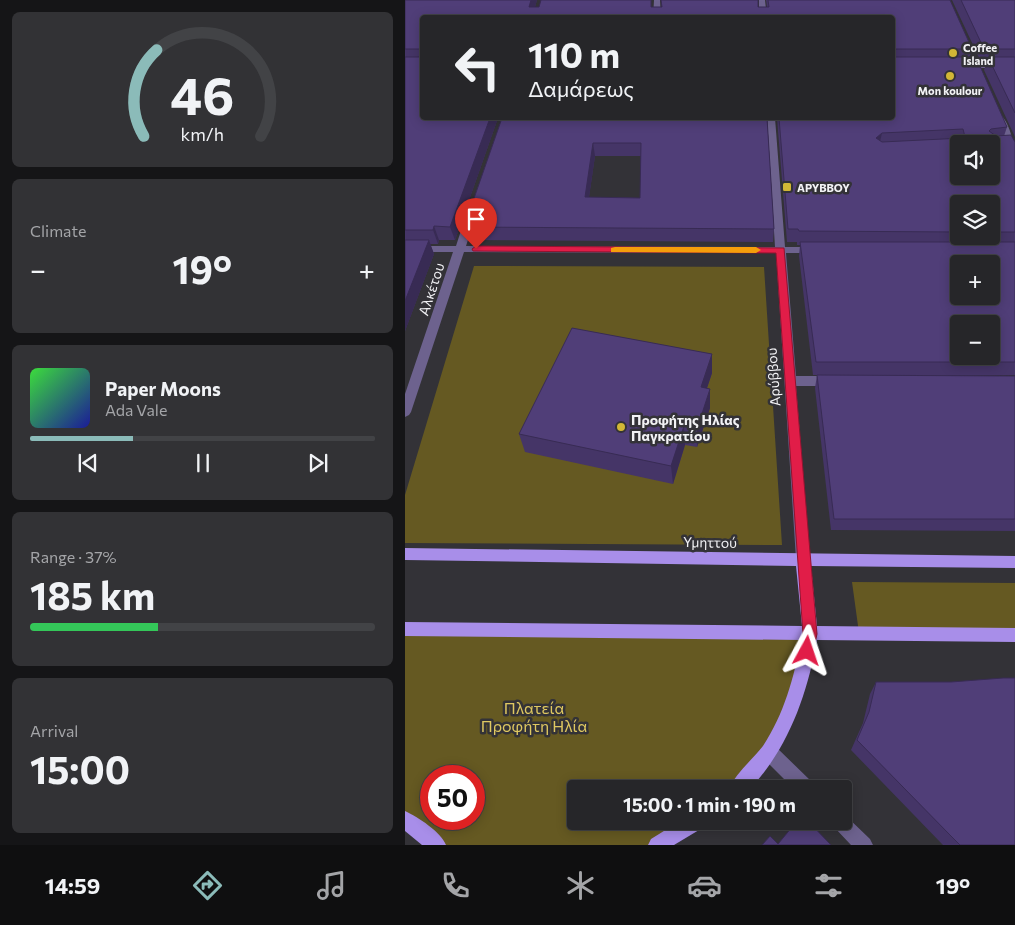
<!DOCTYPE html>
<meta charset="utf-8">
<style>
:root{--surface:#262629;--page:#323235;--text:#f1f3f6;--muted:#a4a5a8;--line:#424346;--accent:#8bbbb9}
body{margin:0;font-family:Commissioner,sans-serif;background:var(--page);color:var(--text);height:100vh;display:flex;flex-direction:column;font-size:19px;white-space:nowrap}
*{box-sizing:border-box;margin:0}
p{font-size:16px;color:var(--muted)}
.icon{flex:none;width:28px;height:28px;fill:none;stroke:currentColor;stroke-width:2;stroke-linecap:round;stroke-linejoin:round}
.map{position:relative;flex:1;overflow:hidden}
.drawer{display:flex;flex-direction:column;gap:12px;padding:12px;background:#151517;width:405px}
.drawer>*{flex:none}
.guide{position:absolute;left:15px;top:15px;width:475px;height:105px;border-radius:5px;box-shadow:0 2px 12px #0003,0 0 0 1px var(--line);background:#262629;color:var(--text);overflow:hidden}
.controls{position:absolute;left:545px;top:135px;display:grid;gap:10px}
.controls a{display:grid;place-items:center;width:50px;height:50px;border-radius:5px;background:var(--surface);box-shadow:0 2px 12px #0003,0 0 0 1px var(--line);font-size:25px}
.speed{position:absolute;left:15px;top:765px;display:flex;gap:10px;font-size:25px;font-weight:700;text-align:center}
.speed>*{display:grid;place-content:center;width:65px;height:65px;border-radius:50%;background:var(--surface);box-shadow:0 2px 12px #0003,0 0 0 1px var(--line);line-height:1}
.speed .limit{border:8px solid #d22;background:#fff;color:#111}
.pin{position:absolute;display:grid;place-items:center;width:42px;height:42px;color:#fff;margin:-51px -21px;border-radius:50% 50% 50% 0;rotate:-45deg;box-shadow:0 0 5px #0007}
.pin .icon{rotate:45deg}
.me{position:absolute;width:55px;margin:-28px;rotate:5deg;stroke-linejoin:round;filter:drop-shadow(0 0 4px #0008)}
.turn{display:flex;align-items:center;gap:18px;height:105px;padding:0 25px;font-size:22px}
.turn .icon{width:65px;height:65px;stroke-width:2.5}
.turn b{display:block;font-size:35px;line-height:42px}
.big{font-size:38px;font-weight:700;line-height:1.1}
.drawer .tile{flex:1;display:flex;flex-direction:column;justify-content:center;gap:8px;min-width:0;padding:0 18px;border-radius:8px;background:var(--page)}
.drawer .dial{align-items:center;gap:0}
.dial svg{height:130px;overflow:visible;fill:none;stroke:var(--line);stroke-width:7;stroke-linecap:round;text-anchor:middle}
.dial text{fill:var(--text);stroke:none}
.song{display:flex;align-items:center;gap:15px}
.cover{width:60px;height:60px;border-radius:8px;background:linear-gradient(135deg,hsl(120 70% 55%),hsl(240 70% 35%))}
.played{height:5px;border-radius:2px;background:linear-gradient(90deg,var(--accent) 30%,var(--line) 30%)}
.keys{display:flex;justify-content:space-around;direction:ltr}
.heat{display:flex;justify-content:space-between;align-items:center;font-size:28px;direction:ltr}
.charge{height:8px;border-radius:4px;background:linear-gradient(90deg,#34c759 37%,var(--line) 0)}
.trip{position:absolute;left:162px;top:780px;width:285px;height:50px;border-radius:5px;background:var(--surface);box-shadow:0 2px 12px #0003,0 0 0 1px var(--line);font-weight:700;line-height:50px;text-align:center}
.tabs{display:flex;height:80px;justify-content:space-around;align-items:center;background:#0f0f10;color:var(--muted)}
.tabs .icon{width:35px;height:35px}
.tabs .active{color:var(--accent)}
.tabs b{font-size:22px;color:var(--text)}
main{display:flex;flex:1;min-height:0}
.map>svg:first-child{display:block}
.green{fill:#655922;fill-rule:evenodd}
.lines{fill:none;stroke-linecap:round;stroke-linejoin:round}
.minor{fill:#6d628e;fill-rule:evenodd}
.major{fill:#a88ee9;fill-rule:evenodd}
.wall{fill:#453567;fill-rule:evenodd}
.shaded-wall{fill:#382b54}
.building{fill:#503e78;stroke:#382b54;fill-rule:evenodd}
.route{fill:#e11d48;stroke:#92132f}
.slow{fill:#f59e0b}
.poi-dot{fill:#d2b736;stroke:#333237;stroke-width:2}
.labels{text-anchor:middle;dominant-baseline:central;stroke-width:5;stroke-linejoin:round;paint-order:stroke}
.far-poi-label{font-size:11px;font-weight:bold;fill:#f2f2f5;stroke:#333237;text-anchor:start}
.street-label{font-size:14px;fill:#f2f2f5;stroke:#333237}
.poi-label{font-size:14px;font-weight:bold;fill:#f2f2f5;stroke:#333237;text-anchor:start}
.near-park-label{font-size:16px;fill:#dfc861;stroke:#333237}
</style>
<main>
<section class="drawer">
<div class="tile dial"><svg viewBox="0 0 100 80">
<path d="M14 69A42 42 0 1 1 86 69"/>
<path d="M14 69A42 42 0 0 1 22 16" stroke="#8bbbb9"/>
<text x="50" y="56" font-size="32" font-weight="700">46</text>
<text x="50" y="72" font-size="11">km/h</text>
</svg></div>
<div class="tile"><p>Climate</p>
<div class="heat"><a>−</a><b class="big">19°</b><a>+</a></div>
</div>
<div class="tile">
<div class="song"><i class="cover"></i><div><b>Paper Moons</b><p>Ada Vale</p></div></div>
<div class="played"></div>
<div class="keys"><svg class="icon" aria-label="previous" viewBox="0 0 24 24"><path d="M18 5L8 12l10 7zM5 5v14"/></svg><svg class="icon" aria-label="pause" viewBox="0 0 24 24"><path d="M8 5v14M16 5v14"/></svg><svg class="icon" aria-label="next" viewBox="0 0 24 24"><path d="M6 5l10 7-10 7zM19 5v14"/></svg></div>
</div>
<div class="tile"><p>Range · 37%</p><b class="big">185 km</b><div class="charge"></div></div>
<div class="tile"><p>Arrival</p><b class="big">15:00</b></div>
</section>
<div class="map">
<svg width="610" height="845" viewBox="0 0 610 845">
<rect width="100%" height="100%" fill="#333237"/>
<path class="green" d="M69,266l290,1 18,278 -377,-2v-48z
M447,582l163,1v51l-156,-1z
M0,629l405,5 -9,51 -63,104h-162v32h122l-41,24h-220l-32,-25zM26,776h43v43h-43z"/>
<g class="lines">
<path class="minor" d="M249,0h6l1,18h-8z
M354,0h6l2,18h-8z
M594,114c10,5 16,32 16,43l-4,-3 -16,-37z
M362,118h8l10,129h30l5,3 -5,3h-29l10,123h36l6,5 -6,5h-36l14,173 -2,5 -5,1 -5,-1 -2,-5 -20,-306 -312,-1 -53,160 -2,3 -4,2v-23l48,-142h-48v-6h51l10,-31 5,-3 5,3 -10,31 309,1z
M364,744l6,2 38,37 3,6h-22l-31,-31 -2,-6 2,-6z
M439,814l26,25 3,6h-22l-17,-18 -3,-6h13z"/>
<path class="major" d="M555,64h55v4h-55z
M0,548l610,8v12l-204,-2 6,60 198,2v14l-198,-2c-10,55 -28,107 -67,149h-21c6,-15 24,-30 34,-43 21,-32 31,-68 38,-106l-396,-4v-14l397,4 -6,-60 -391,-6z
M0,811c13,6 36,21 41,34h-24l-17,-14z
M275,821h27l-3,6 -30,18h-26l3,-6z"/>
</g>
<path class="wall" d="M0,0h132l-2,7h232l-1,-7h184l22,49 -2,8 37,70 -3,9 11,6v233h-117l117,1v155l-184,-1 -16,-142 2,-13h-4l-14,-119 1,-11h-3v-3h-10l-10,-124h116v-100l-470,100h75l-43,122h-16l-1,4h-8l4,10 -29,77zM554,204h32v32h-32z
M547,0h63v137l-31,-67 3,-8h-6z
M97,118h265l7,111 -1,13 -304,-2 -5,-13zM190,156h46l-1,42 -51,-1z
M307,373l-5,15 3,20 -13,39 -12,-2 -12,39 -148,-32 -6,-18z
M471,682l139,163h-72l-92,-95 12,-27 7,-29z"/>
<path class="shaded-wall" d="M126,0h6l-5,18 -3,-11z
M85,118h8l-43,122 -5,-13z
M477,133l-3,13 -3,-8z
M188,143l2,13 -8,55 -2,-14z
M29,226l5,14 -1,4 -5,-14z
M24,240l5,14 -29,77v-30z
M307,354v19l-11,33v-19z
M305,389v19l-13,39v-18z
M279,426l1,19 -12,39 -2,-18z"/>
<path class="building" d="M0,0h126l-2,7h10l2,-7h110v7h11l-1,-7h97v7h11l-1,-7h182l22,49h-76l-2,6 2,2h80l31,70 -16,2 -2,2 7,5 15,-1 4,7v90h-24v-28h-32v28l-160,-1 -1,-2h-10l-9,-111h114v-100h-470v100h67l-40,109 -16,-1 -1,4h-28v-173h14l2,-6 -2,-2h-14zM558,129l2,8 -2,1 -81,4 -6,-4 6,-5zM554,144h32v32h-32z
M556,0h54v49h-31z
M583,57h27v56z
M97,118h265l7,111 -310,-2zM188,143h48l-1,55 -55,-1z
M0,240h24l-24,61z
M395,242h215v120h-199zM554,264h32v32h-32zM554,324h32v32h-32z
M167,328l140,26 -11,33 9,2 -13,40 -13,-3 -13,40 -152,-32z
M412,375l198,1v143h-181z
M598,678h12v167h-55l-11,-11 -92,-94 12,-28 7,-30h75z
M392,821h11l23,24h-69l8,-9 8,8z"/>
<path class="route" d="M71,246l308,2 33,386 -5,22 -5,2 -5,-2 -2,-5 3,-17 -27,-381 -303,-2 -1,-2z"/>
<path class="slow" d="M210,247h141l5,3 -5,3 -145,-1v-4z"/>
<g class="poi-dot">
<circle cx="548" cy="53" r="5"/>
<circle cx="545" cy="76" r="5"/>
<rect x="377" y="182" width="10" height="10" rx="2.5"/>
<circle cx="216" cy="427" r="5"/>
</g>
<g class="labels">
<g class="far-poi-label">
<text x="558" y="47">Coffee<tspan x="558" dy="13">Island</tspan></text>
<text x="545" y="90" text-anchor="middle">Mon koulour</text>
<text x="392" y="187">ΑΡΥΒΒΟΥ</text>
</g>
<g class="street-label">
<text transform="translate(26 289) rotate(-72)">Αλκέτου</text>
<text transform="translate(368 377) rotate(-94)">Αρύββου</text>
<text transform="translate(305 542) rotate(1)">Υμηττού</text>
</g>
<g class="poi-label">
<text x="226" y="419">Προφήτης Ηλίας<tspan x="226" dy="16">Παγκρατίου</tspan></text>
</g>
<g class="near-park-label">
<text x="129" y="707">Πλατεία<tspan x="129" dy="18">Προφήτη Ηλία</tspan></text>
</g>
</g>
</svg>
<div class="controls">
<a><svg class="icon" aria-label="sound" viewBox="0 0 24 24"><path d="M4 9h4l5-4v14l-5-4H4zM17 9q2 3 0 6"/></svg></a>
<a><svg class="icon" aria-label="layers" viewBox="0 0 24 24"><path d="M12 4l9 5-9 5-9-5zM3 14l9 5 9-5"/></svg></a>
<a>+</a>
<a>−</a>
</div>
<div class="speed"><div class="limit">50</div></div>
<div class="pin" style="left:71px;top:249px;background:#d93025"><svg class="icon" aria-label="arrive" viewBox="0 0 24 24"><path d="M6 21V4h12l-3 4 3 4H6"/></svg></div>
<svg class="me" style="left:402px;top:651px" viewBox="-20 -20 40 40"><path d="M0-17L14 15 0 8-14 15z" fill="#e11d48" stroke="#fff" stroke-width="4"/></svg>
<div class="trip">15:00 · 1 min · 190 m</div>
<div class="guide">
<div class="turn"><svg class="icon" aria-label="left" viewBox="0 0 24 24"><path d="M17 20v-9H6M10 6l-5 5 5 5"/></svg><div><b>110 m</b>Δαμάρεως</div></div>
</div>
</div>
</main>
<nav class="tabs">
<b>14:59</b>
<svg class="icon active" aria-label="directions" viewBox="0 0 24 24"><path d="M12 3l9 9-9 9-9-9zM9 14v-3h6M13 9l2 2-2 2"/></svg>
<svg class="icon" aria-label="music" viewBox="0 0 24 24"><path d="M9 18V5l10-2v13"/><circle cx="6" cy="18" r="3"/><circle cx="16" cy="16" r="3"/></svg>
<svg class="icon" aria-label="phone" viewBox="0 0 24 24"><path d="M5 4h4l2 5-3 2q2 4 5 5l2-3 5 2v4C11 20 4 13 5 4z"/></svg>
<svg class="icon" aria-label="climate" viewBox="0 0 24 24"><path d="M12 3v18M4 7l16 10M4 17L20 7"/></svg>
<svg class="icon" aria-label="car" viewBox="0 0 24 24"><path d="M5 17H2v-5l4-1 3-4h7l3 4 3 1v5h-3M9 17h6M6 11h13"/><circle cx="7" cy="17" r="2"/><circle cx="17" cy="17" r="2"/></svg>
<svg class="icon" aria-label="filters" viewBox="0 0 24 24"><path d="M4 7h16M4 17h16"/><circle cx="9" cy="7" r="2"/><circle cx="15" cy="17" r="2"/></svg>
<b>19°</b>
</nav>
